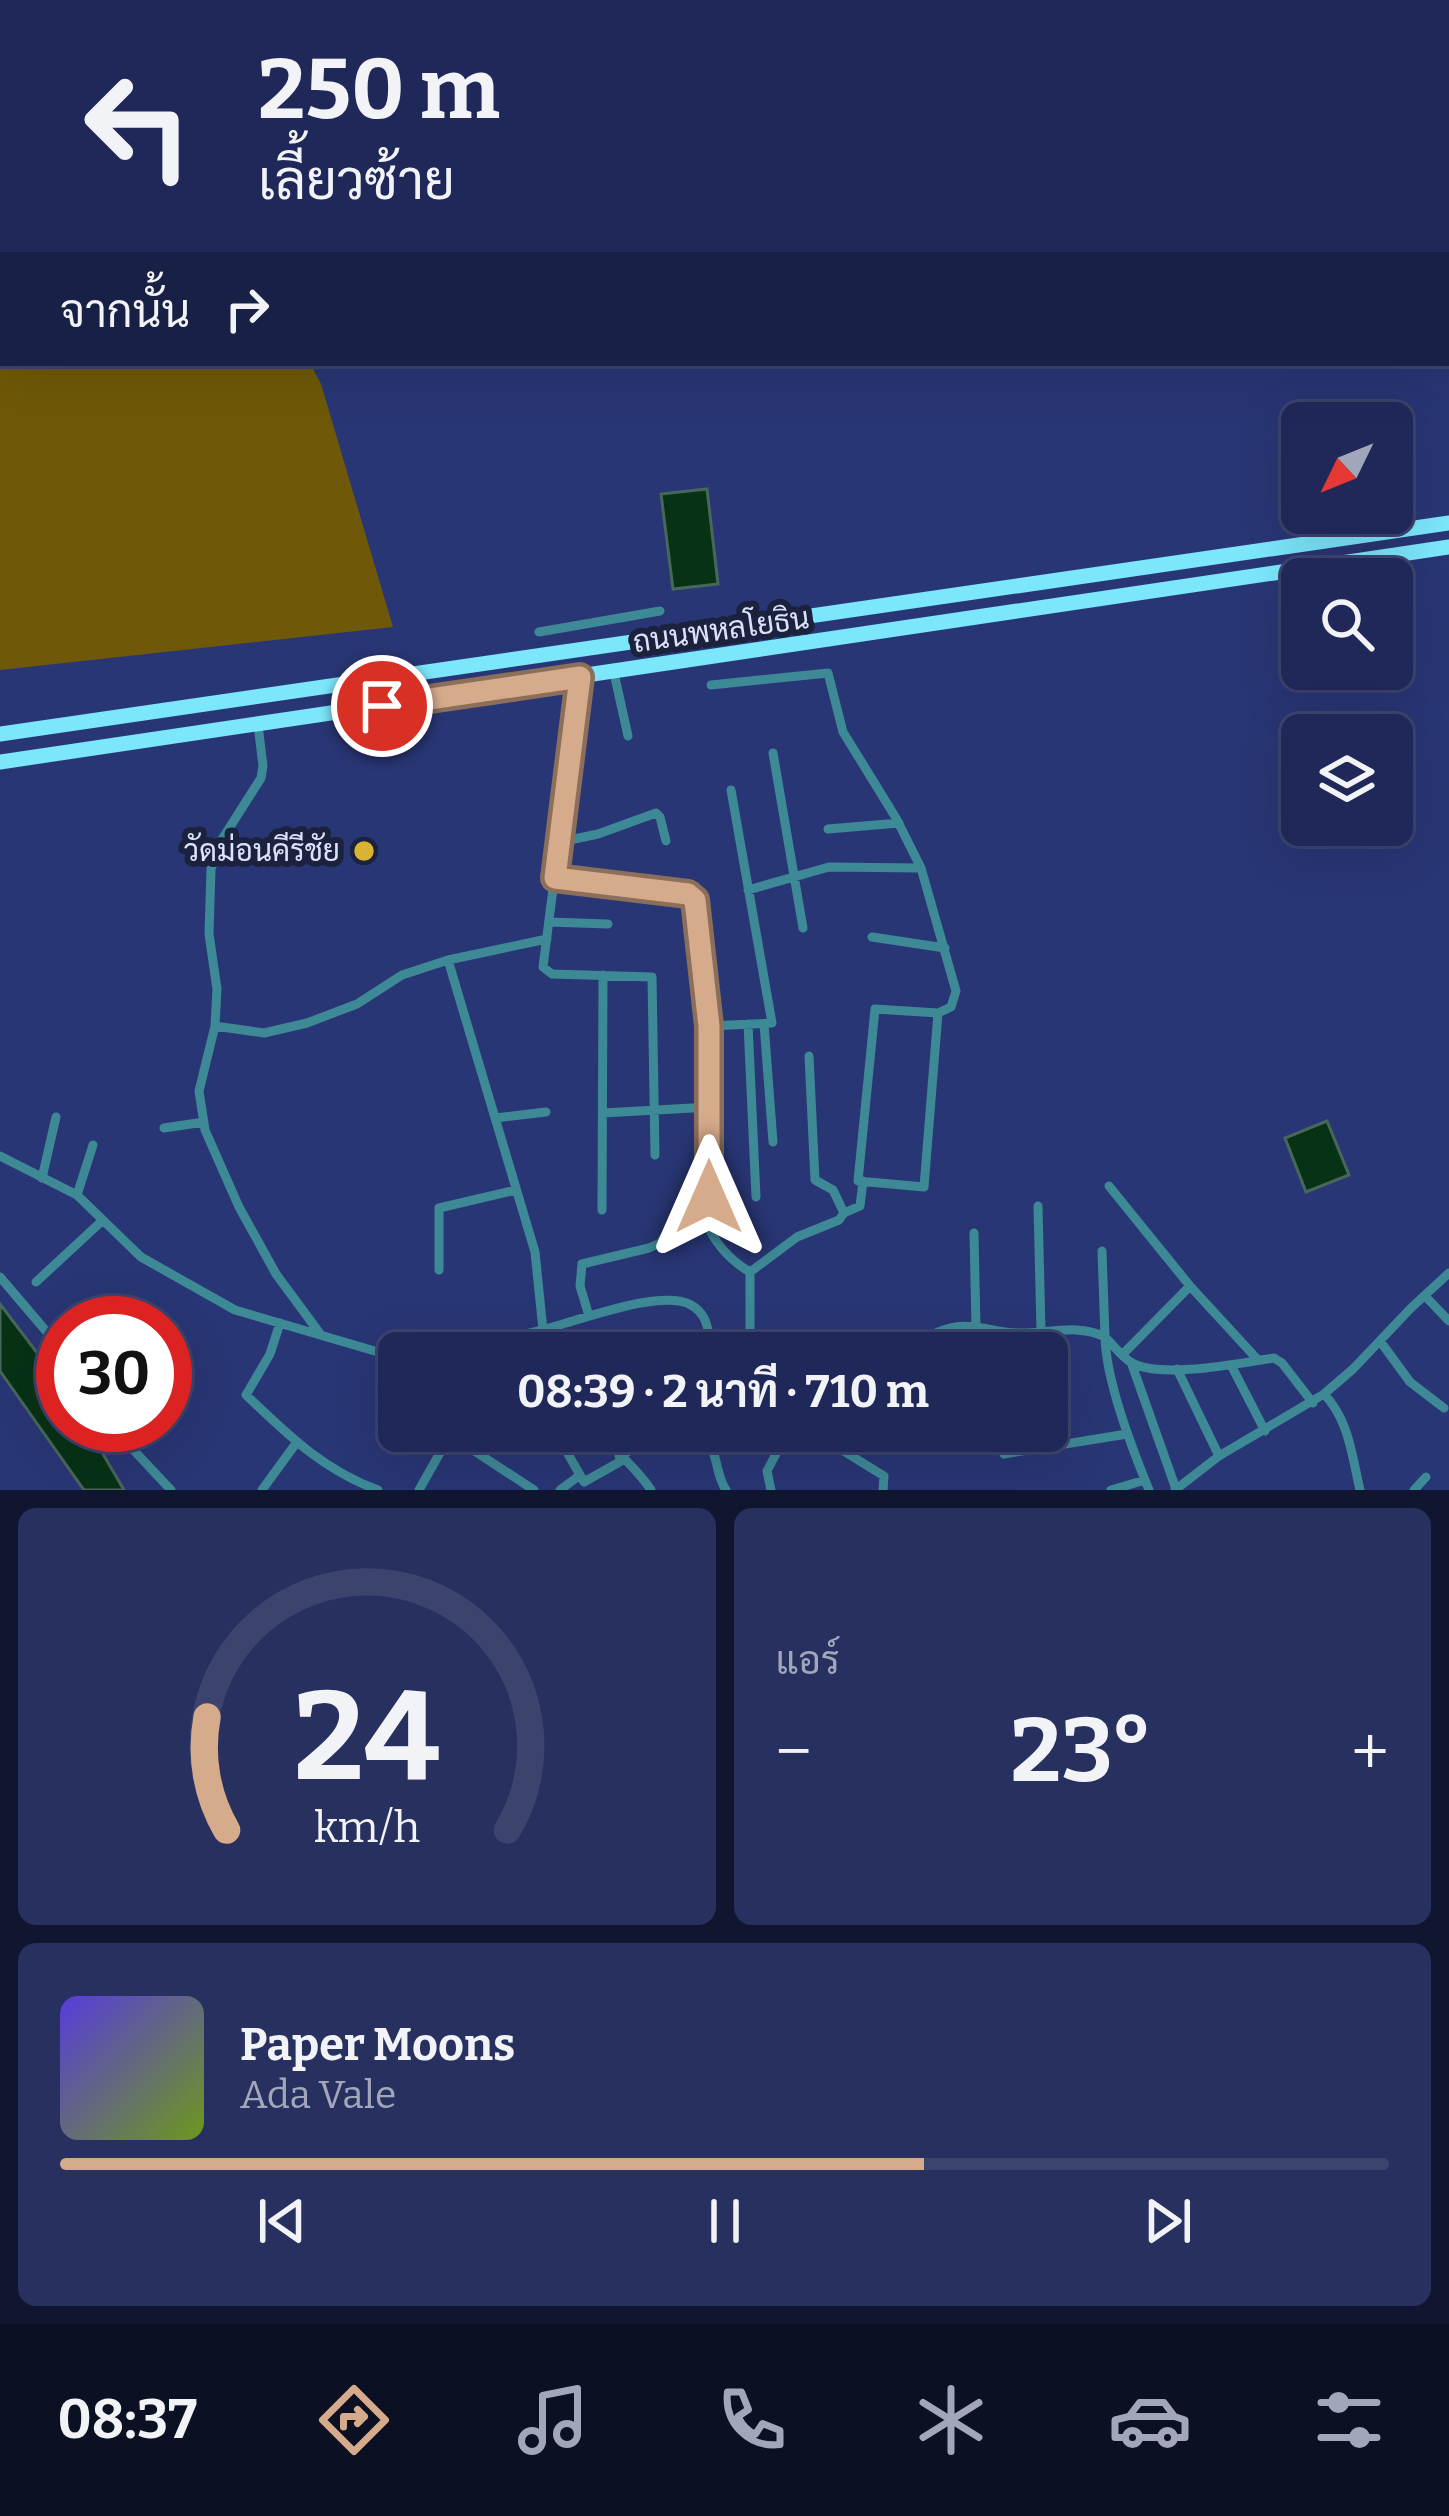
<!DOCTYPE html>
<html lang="th">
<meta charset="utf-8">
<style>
:root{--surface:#1f2858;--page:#27305e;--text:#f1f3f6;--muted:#a1a6ba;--line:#3c446e;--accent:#d6ab8b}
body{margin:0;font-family:Bitter,Sarabun,serif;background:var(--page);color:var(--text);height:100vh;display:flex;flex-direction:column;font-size:45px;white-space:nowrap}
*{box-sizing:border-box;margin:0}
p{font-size:39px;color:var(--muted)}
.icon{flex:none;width:66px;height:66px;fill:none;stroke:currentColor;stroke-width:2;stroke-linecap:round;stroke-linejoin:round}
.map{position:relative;height:1490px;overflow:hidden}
.sheet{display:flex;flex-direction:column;gap:18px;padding:18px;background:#111630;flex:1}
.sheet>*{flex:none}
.banner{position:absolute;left:0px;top:0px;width:1449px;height:366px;box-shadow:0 12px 48px #0002,0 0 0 3px var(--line);background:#1f2858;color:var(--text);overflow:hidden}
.needle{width:78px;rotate:227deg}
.tools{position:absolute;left:1281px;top:402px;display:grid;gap:24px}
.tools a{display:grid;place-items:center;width:132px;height:132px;border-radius:18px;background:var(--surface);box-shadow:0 12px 48px #0002,0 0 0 3px var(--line);font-size:60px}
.speed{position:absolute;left:36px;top:1296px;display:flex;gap:24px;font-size:60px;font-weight:700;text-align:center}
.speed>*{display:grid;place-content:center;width:156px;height:156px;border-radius:50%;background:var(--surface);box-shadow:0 12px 48px #0002,0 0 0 3px var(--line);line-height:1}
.speed .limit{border:18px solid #d22;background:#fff;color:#111}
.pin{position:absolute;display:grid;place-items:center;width:102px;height:102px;color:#fff;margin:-51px;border:6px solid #fff;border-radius:50%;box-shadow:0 3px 12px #0007}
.me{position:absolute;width:132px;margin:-66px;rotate:0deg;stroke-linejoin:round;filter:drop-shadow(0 0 9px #0008)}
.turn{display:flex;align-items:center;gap:42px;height:252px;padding:0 60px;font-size:54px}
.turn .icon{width:156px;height:156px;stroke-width:2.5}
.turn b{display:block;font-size:84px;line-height:102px}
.then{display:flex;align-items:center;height:114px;padding:0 60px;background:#0003;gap:24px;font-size:45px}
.big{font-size:90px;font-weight:700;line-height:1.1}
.sheet .tile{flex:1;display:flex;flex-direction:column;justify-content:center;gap:18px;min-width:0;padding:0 42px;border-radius:18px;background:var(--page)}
.sheet .dial{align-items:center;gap:0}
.dial svg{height:312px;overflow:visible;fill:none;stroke:var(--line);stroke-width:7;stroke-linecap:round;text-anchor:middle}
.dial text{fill:var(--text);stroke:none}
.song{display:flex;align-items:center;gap:36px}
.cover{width:144px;height:144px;border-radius:18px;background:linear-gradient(135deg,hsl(250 70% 55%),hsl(80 70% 35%))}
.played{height:12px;border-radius:6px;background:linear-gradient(90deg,var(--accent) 65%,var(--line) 65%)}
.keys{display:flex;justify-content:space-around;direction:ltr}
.heat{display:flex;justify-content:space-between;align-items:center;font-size:66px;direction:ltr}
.sheet .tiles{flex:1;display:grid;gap:18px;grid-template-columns:1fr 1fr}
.tile:last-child{grid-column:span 2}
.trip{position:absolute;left:378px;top:1332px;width:690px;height:120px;border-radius:18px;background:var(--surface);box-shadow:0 12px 48px #0002,0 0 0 3px var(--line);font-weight:700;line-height:120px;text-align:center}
.tabs{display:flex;height:192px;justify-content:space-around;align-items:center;background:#0c1023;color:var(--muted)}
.tabs .icon{width:84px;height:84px}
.tabs .on{color:var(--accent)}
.tabs b{font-size:54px;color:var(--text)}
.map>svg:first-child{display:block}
.green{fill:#6f5908}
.water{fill:#073216;stroke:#47675a;stroke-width:3}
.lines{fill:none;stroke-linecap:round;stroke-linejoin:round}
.street{stroke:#3e8996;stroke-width:9}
.highway{stroke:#7ce6fa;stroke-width:15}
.route-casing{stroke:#8b6f5a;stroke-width:30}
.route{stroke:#d6ab8b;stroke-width:21}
.poi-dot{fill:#dab333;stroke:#1a223e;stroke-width:4.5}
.labels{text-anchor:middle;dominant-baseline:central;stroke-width:12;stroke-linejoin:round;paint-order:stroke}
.street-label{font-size:30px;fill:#dbe3fa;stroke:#1a223e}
.poi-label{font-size:30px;fill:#dbe3fa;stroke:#1a223e;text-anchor:end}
</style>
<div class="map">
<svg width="1449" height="1490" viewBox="0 0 1449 1490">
<rect width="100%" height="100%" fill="#293675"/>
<path class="green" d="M0,0h374l2,3h-373v360h307l11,21 72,243 -393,43z"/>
<path class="water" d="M707,489l11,95 -45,5 -12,-95z
M1327,1121l22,54 -43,17 -21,-54z
M0,1304l63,83v38h23l38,65h-40l-84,-119z"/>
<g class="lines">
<path class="street" d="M1321,0l4,3
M1384,3l3,-3
M1446,28l3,-4
M1446,81l3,4
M1446,140l3,-3
M1446,210l3,-2
M1446,282l3,-2
M539,632l121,-21
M614,673l14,63
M580,677l-37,290 9,7 100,3 3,178
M711,685l117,-12 15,59 53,86 25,50 35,123 -5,16 -13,6 -63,-4 -17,172 66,6 14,-174
M258,725l5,41 -2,12 -40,63 -10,28 -2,65 8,55 -2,37 -16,65 6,39 34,77 37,67 45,61
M773,753l30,175
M828,829l71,-6
M560,842l38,-8 58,-21 4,4 6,24
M555,878l133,16 7,6 14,126v171
M748,890l81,-23 92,1
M549,922l59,2
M872,937l73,11
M448,960l87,292 8,78 16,23
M748,1024l8,173
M764,1024l9,118
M215,1026l49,7 43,-10 50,-19 45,-29 46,-15 99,-21
M709,1026l63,-3 -41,-233
M809,1056l6,124 18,10 11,23
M603,1113l107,-6
M495,1118l51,-6
M164,1128l40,-6
M0,1156l77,39 64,62 94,53 150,44 14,20
M42,1178l14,-61
M1109,1186l81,100 68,74
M77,1195l16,-50
M1038,1206l3,125
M602,1210l1,-235
M704,1217c8,23 25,43 46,55
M974,1233l2,95
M1102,1251l3,86c8,8 18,21 27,26 30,16 108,0 142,-5l8,5 31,40
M439,1270v-62l77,-18
M0,1277l63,74
M36,1282l67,-62
M1425,1296l24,25
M589,1316l-9,-30 2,-22 67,-16 11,-5 6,-9 16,-3
M280,1323l-10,31 -24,41c42,40 77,75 132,95
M947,1329v24
M750,1334v-62l47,-35 42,-17 5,-7 16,-7 3,-25
M1380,1341l30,41 34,26
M444,1353c34,-6 68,-16 101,-24 34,-8 116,-41 146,-24 20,11 15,30 24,48
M727,1353l23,-19 19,4 40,15
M897,1353c17,-10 34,-20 53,-25 22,-6 46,5 68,5 29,1 59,-10 87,4 1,44 27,111 44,153
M1015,1353v-20
M1123,1354l67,-68
M1131,1362l45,127
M1231,1365l34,66
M1177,1369l42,87
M1324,1394c25,26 28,62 36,96
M110,1425l61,65
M444,1431l90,59
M555,1431l25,44 -20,15
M605,1431c11,24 32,37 46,59
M811,1431l73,45 -1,14
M646,1444l47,2 14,-5c12,15 8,33 19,49
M1004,1454l123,-20
M619,1456l51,-25
M580,1475l4,7 39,-22
M262,1490l35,-48
M419,1490l31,-55
M771,1490l-4,-19 21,-40
M1111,1490l34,-10
M1175,1490l44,-34 105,-62 29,-25 58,-61 38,-35
M1414,1490l12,-13"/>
<path class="highway" d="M0,734l1449,-211
M0,762l1449,-215"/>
</g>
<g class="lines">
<g class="route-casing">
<path id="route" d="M382,706l198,-29 -25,201 133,16 7,6 14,126v171"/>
</g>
<use href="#route" class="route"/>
</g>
<circle class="poi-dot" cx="364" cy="851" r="12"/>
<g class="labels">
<g class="street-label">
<text transform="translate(721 630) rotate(-8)">ถนนพหลโยธิน</text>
</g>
<g class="poi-label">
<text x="340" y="851">วัดม่อนคีรีชัย</text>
</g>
</g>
</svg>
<div class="tools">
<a><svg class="needle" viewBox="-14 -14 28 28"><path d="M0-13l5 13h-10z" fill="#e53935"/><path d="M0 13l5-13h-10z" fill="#a1a6ba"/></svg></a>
<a><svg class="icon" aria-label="search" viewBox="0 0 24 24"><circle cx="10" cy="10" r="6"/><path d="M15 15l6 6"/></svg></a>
<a><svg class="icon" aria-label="layers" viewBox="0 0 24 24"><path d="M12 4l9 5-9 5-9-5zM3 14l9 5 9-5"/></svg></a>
</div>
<div class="speed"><div class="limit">30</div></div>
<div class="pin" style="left:382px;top:706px;background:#d93025"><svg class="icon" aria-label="arrive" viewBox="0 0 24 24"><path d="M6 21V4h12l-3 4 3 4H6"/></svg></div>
<svg class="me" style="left:709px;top:1197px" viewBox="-20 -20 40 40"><path d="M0-17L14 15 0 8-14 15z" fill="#d6ab8b" stroke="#fff" stroke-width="4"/></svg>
<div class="trip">08:39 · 2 นาที · 710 m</div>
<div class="banner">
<div class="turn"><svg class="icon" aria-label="left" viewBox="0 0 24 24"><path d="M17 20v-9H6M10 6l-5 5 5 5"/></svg><div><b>250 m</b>เลี้ยวซ้าย</div></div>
<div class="then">จากนั้น<svg class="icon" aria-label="right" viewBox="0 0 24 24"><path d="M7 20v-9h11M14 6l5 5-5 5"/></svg></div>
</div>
</div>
<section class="sheet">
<div class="tiles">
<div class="tile dial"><svg viewBox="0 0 100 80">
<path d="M14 69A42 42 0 1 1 86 69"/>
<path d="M14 69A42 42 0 0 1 9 40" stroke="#d6ab8b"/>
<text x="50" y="56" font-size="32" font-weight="700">24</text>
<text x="50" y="72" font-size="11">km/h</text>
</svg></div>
<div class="tile"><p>แอร์</p>
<div class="heat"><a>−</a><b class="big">23°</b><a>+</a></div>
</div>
<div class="tile">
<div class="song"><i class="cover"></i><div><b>Paper Moons</b><p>Ada Vale</p></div></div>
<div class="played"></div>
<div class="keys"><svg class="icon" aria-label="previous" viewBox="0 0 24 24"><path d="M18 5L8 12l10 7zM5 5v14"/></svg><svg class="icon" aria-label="pause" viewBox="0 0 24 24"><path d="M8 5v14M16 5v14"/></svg><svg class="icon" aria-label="next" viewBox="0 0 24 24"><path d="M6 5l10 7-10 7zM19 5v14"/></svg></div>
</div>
</div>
</section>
<nav class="tabs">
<b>08:37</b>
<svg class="icon on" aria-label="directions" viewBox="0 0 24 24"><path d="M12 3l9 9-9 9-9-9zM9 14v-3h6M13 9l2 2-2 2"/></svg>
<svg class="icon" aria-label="music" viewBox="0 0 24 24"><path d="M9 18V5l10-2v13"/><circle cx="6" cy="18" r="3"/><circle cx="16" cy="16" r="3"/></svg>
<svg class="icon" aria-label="phone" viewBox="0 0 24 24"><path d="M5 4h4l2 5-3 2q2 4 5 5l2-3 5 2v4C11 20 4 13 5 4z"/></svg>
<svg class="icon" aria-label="climate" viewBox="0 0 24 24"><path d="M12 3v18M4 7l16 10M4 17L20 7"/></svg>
<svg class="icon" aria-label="car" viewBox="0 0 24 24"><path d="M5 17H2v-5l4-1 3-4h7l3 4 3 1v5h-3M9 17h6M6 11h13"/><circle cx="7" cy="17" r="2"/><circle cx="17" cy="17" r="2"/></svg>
<svg class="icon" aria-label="filters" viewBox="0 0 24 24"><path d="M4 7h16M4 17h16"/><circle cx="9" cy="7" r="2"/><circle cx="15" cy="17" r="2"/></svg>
</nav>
